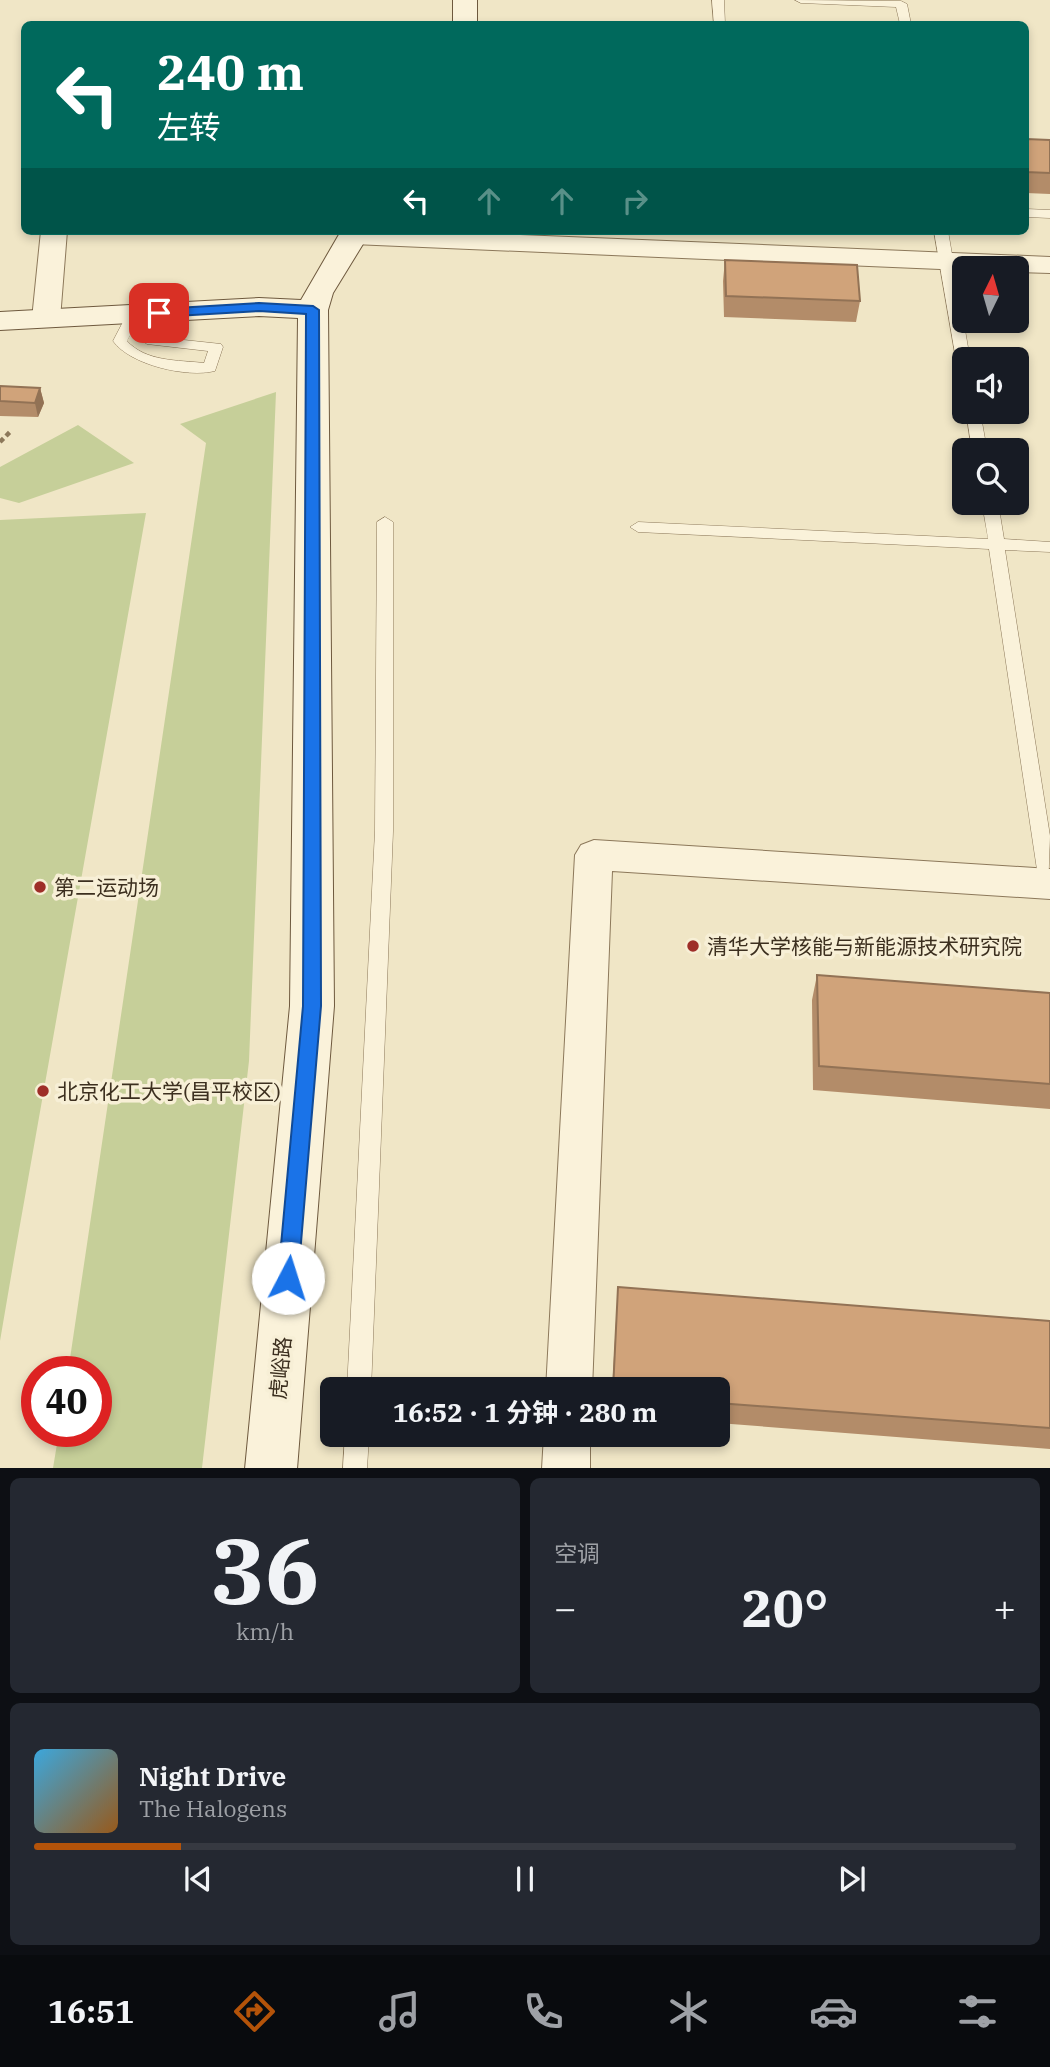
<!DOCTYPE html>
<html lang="zh">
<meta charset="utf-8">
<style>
:root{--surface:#171b24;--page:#242831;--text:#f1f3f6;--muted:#9ea1a6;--line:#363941;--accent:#b45309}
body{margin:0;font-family:"IBM Plex Serif","Noto Sans SC",serif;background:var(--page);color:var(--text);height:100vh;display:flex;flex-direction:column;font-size:26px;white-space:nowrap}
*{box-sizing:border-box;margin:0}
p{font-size:23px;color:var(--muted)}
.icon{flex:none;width:38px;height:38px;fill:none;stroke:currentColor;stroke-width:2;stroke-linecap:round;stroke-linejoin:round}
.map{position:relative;height:1468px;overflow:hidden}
.details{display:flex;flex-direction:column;gap:10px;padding:10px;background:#0d0f14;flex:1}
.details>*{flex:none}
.hud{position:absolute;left:21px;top:21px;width:1008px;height:214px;border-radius:10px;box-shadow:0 4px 10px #0003;background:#00695c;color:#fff;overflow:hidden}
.needle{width:46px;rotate:5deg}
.tools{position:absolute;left:952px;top:256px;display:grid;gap:14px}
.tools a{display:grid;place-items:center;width:77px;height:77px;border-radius:10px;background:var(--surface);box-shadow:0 4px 10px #0003;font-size:35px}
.speed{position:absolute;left:21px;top:1356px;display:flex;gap:14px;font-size:35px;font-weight:700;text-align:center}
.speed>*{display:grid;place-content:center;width:91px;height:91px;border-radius:50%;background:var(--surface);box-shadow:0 4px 10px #0003;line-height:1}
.speed .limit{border:10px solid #d22;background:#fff;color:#111}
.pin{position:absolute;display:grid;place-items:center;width:60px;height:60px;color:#fff;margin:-30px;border-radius:14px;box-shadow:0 4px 10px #0006}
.me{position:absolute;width:77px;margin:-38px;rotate:5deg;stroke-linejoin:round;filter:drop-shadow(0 0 5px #0008)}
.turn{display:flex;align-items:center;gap:24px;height:147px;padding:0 21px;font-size:32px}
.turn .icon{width:91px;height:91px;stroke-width:2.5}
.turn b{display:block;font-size:49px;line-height:60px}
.lanes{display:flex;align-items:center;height:66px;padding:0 21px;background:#0003;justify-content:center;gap:35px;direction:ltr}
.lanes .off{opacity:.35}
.big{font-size:52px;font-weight:700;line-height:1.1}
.details .card{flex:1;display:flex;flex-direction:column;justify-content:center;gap:10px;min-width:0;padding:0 24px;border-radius:10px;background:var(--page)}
.details .dial{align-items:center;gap:0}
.dial b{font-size:91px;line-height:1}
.song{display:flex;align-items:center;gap:21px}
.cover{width:84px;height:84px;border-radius:10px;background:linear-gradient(135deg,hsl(200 70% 55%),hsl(30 70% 35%))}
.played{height:7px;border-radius:4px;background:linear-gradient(90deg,var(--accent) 15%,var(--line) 15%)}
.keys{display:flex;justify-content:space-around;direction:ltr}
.heat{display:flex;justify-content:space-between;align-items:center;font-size:38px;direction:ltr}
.details .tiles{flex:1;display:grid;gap:10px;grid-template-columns:1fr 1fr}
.card:last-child{grid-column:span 2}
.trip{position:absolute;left:320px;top:1377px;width:410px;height:70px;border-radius:10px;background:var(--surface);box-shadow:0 4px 10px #0003;font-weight:700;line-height:70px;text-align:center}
.dock{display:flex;height:112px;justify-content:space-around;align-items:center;background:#090b0e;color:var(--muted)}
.dock .icon{width:49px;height:49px}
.dock .on{color:var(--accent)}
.dock b{font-size:32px;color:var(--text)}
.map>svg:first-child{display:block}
.green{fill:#c6cf99}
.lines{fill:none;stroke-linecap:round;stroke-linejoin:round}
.lane-casing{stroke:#8c785a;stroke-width:1}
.street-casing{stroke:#8c785a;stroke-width:2}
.secondary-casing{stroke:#6e593e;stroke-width:2}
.path{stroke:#8c785a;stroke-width:4.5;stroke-dasharray:5 3.5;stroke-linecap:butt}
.lane{fill:#faf2da;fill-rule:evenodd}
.street{fill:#faf2da;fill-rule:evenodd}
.secondary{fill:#faf2da;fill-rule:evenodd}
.wall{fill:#b38c69}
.shaded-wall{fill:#927255}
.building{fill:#d0a37a;stroke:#927255;stroke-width:2}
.route{fill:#1a73e8;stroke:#114b97;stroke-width:2}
.poi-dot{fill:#9e2e28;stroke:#f7efd6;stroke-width:2.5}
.labels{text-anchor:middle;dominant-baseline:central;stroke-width:7;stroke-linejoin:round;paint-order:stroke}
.poi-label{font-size:21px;fill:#3c2f1f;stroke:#f7efd6;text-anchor:start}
.street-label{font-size:21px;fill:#3c2f1f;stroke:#f7efd6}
</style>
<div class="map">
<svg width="1050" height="1469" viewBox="0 0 1050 1469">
<rect width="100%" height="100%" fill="#f0e6c6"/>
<path class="green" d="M276,392l-27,669 -47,407h-149l6,-36h37v-60h-28l138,-929 -26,-19z
M78,425l56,38 -115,40 -19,-5v-31z
M146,513l-131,740 -15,88v-821z"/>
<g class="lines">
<g class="lane-casing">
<path id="lane" d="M712,0h12l1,24h-11z
M795,0l106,1 6,3 4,20h-11l-4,-17 -95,-4z
M1026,209l24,1v8l-24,-1z
M934,231h14l22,128h-6v10l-7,-4z
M134,310l5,1 12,23 5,3 65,7 2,3 -8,24c-28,7 -85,-6 -102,-30l14,-27zM134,328l6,11 7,5 61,7 -4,12c-26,-3 -58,-1 -77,-22z
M966,411h14l7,39h-15z
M982,502h16l6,37 46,3v10l-45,-2 45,286 -2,55 -7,-3 -2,-5 -50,-334 -351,-17 -8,-5 8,-5 350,17z
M385,517l8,5v309l-22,559h-24l28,-559 2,-309z
M345,1435h24l-2,34h-24z"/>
</g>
<g class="street-casing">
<path id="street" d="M41,231h26l-7,88 -4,6 -10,2 -10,-2 -4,-6z
M343,231h81l626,26v16l-33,-1v-4l-53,2 -611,-26 -9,-2 -4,-6z
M594,840l456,29v30l-438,-28 -20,519h-46l29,-535 6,-10z
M544,1435h46v34h-48z"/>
</g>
<g class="secondary-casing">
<path id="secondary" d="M453,0h24v24h-24z
M341,231h30l-38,62 -5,17 6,696 -37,463h-52l45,-463 8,-688 -39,-2 -259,14v-18l259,-14 42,2z"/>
</g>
<path class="path" d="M0,442l10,-10"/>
<use href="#lane" class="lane"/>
<use href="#street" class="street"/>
<use href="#secondary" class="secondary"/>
</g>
<path class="wall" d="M1026,139l24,1v54l-24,-1z
M725,260l135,41 -4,21 -132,-5 -1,-36z
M0,386l40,2 4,15 -6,14 -38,-1z
M817,975l233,18v116l-237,-19 -1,-90z
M618,1287l432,34v128l-332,-26v-33h-106z"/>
<path class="shaded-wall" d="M40,388l4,15 -6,14 -3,-14z"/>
<path class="building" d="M1026,139l24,1v33l-24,-1z
M725,260l132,5 3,36 -134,-5z
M0,386l40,2 -5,15 -35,-2z
M817,975l233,18v91l-231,-18z
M618,1287l432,34v107l-332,-25v-13h-105z"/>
<path class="route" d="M259,303l54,3 6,4 2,696 -23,272 -3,7 -7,3 -7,-3 -3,-7 25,-272 3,-692 -47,-3 -100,6 -6,-4 6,-4z"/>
<g class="poi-dot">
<circle cx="40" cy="887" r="7"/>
<circle cx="693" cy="946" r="7"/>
<circle cx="43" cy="1091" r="7"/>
</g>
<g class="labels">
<g class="poi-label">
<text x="54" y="887">第二运动场</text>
<text x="707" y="946">清华大学核能与新能源技术研究院</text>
<text x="57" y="1091">北京化工大学(昌平校区)</text>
</g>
<g class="street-label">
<text transform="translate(280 1368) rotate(-85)">虎峪路</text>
</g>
</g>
</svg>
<div class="tools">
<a><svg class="needle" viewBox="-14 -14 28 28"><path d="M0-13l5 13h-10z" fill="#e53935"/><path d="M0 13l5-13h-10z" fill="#9ea1a6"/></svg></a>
<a><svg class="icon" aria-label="sound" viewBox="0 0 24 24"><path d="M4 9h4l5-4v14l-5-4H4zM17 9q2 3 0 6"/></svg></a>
<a><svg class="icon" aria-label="search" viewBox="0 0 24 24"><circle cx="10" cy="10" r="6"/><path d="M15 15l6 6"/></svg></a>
</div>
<div class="speed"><div class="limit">40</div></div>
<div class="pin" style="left:159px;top:313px;background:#d93025"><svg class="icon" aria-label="arrive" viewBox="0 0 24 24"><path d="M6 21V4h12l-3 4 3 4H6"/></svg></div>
<svg class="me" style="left:288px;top:1278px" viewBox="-20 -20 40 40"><circle r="19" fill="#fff"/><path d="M0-13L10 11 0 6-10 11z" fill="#1a73e8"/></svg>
<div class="trip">16:52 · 1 分钟 · 280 m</div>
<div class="hud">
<div class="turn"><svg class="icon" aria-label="left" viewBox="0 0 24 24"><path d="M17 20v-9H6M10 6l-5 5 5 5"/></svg><div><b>240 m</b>左转</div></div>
<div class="lanes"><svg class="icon" aria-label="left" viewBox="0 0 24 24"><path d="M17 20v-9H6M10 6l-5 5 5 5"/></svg><svg class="icon off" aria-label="ahead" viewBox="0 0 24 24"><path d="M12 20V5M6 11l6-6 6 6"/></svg><svg class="icon off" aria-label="ahead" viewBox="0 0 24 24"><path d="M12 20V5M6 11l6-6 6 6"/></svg><svg class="icon off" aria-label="right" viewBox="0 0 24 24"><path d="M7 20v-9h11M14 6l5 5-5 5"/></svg></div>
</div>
</div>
<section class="details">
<div class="tiles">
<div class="card dial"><b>36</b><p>km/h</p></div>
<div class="card"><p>空调</p>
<div class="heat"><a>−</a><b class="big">20°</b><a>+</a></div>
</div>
<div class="card">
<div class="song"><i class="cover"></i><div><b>Night Drive</b><p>The Halogens</p></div></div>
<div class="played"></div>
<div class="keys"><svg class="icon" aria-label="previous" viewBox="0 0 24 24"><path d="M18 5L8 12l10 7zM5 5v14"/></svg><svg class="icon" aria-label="pause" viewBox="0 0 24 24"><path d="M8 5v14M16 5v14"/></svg><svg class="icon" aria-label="next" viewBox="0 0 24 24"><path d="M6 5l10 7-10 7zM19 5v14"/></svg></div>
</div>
</div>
</section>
<nav class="dock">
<b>16:51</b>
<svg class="icon on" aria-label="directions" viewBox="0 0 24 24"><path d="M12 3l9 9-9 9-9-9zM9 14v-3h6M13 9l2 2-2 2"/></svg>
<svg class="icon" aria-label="music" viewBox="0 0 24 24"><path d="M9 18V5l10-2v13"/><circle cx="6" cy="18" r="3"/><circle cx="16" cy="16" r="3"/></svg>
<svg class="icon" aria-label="phone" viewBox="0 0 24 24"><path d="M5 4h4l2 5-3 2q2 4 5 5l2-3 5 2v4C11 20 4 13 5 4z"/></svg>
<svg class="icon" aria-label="climate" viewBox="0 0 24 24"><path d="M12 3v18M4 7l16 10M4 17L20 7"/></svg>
<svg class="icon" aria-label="car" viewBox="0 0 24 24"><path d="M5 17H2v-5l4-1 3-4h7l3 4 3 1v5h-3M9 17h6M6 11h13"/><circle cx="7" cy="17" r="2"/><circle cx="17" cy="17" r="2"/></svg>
<svg class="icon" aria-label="filters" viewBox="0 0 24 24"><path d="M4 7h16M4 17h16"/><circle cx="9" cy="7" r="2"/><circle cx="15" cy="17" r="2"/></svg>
</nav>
